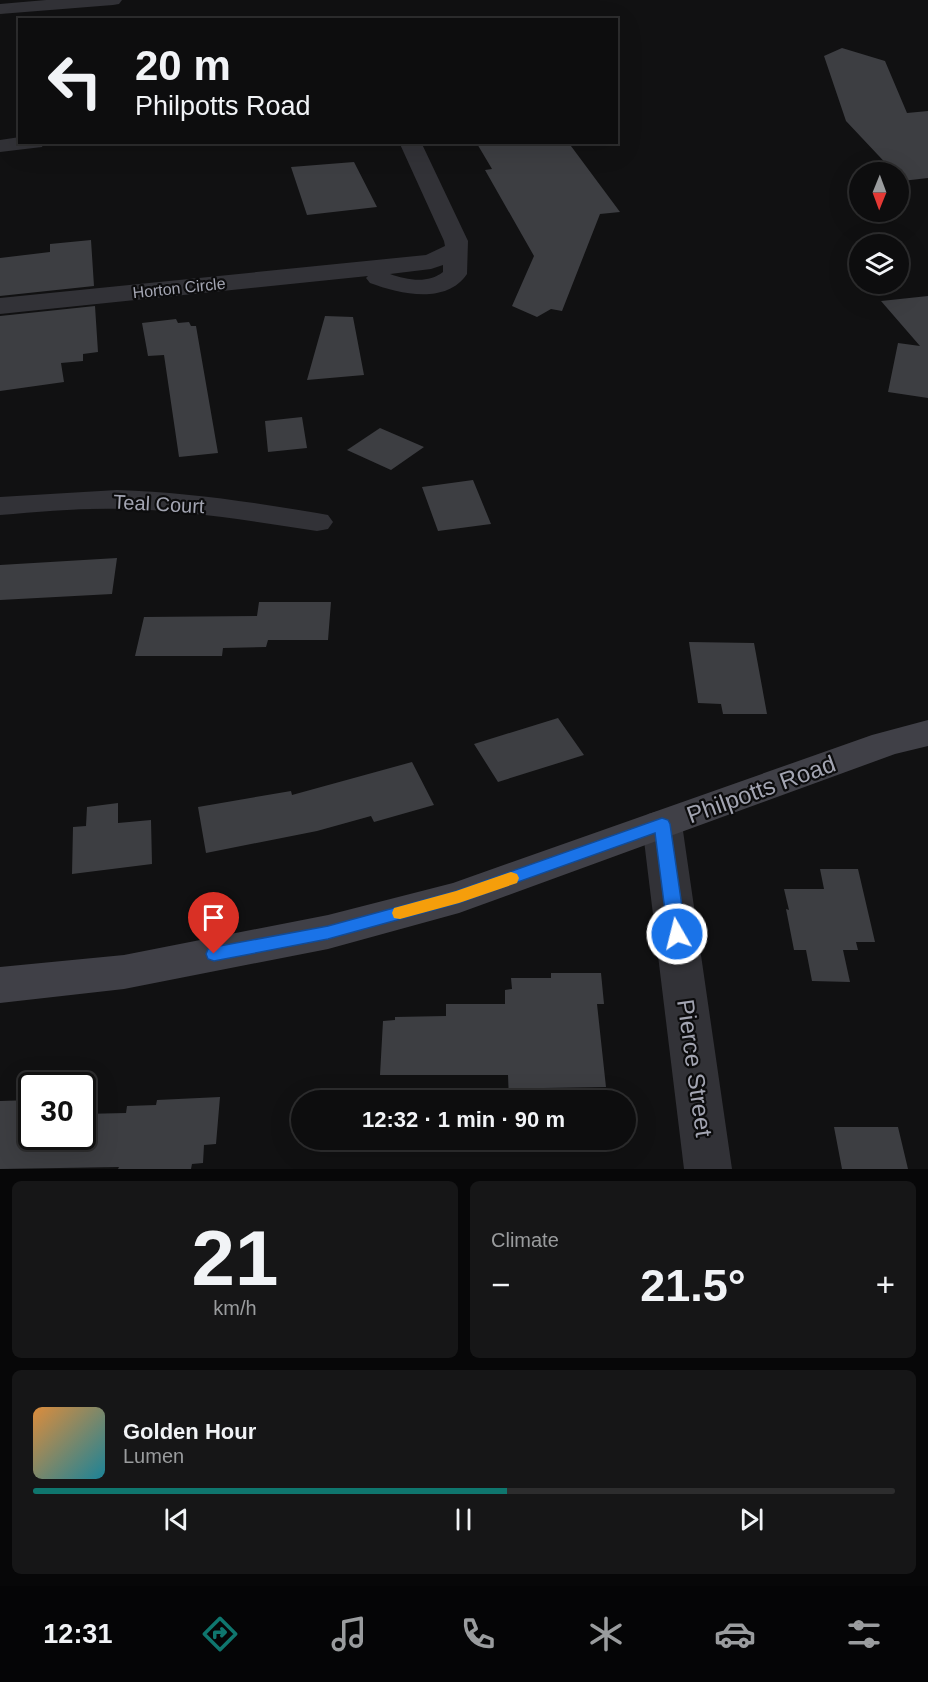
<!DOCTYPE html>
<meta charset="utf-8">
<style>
:root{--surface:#0d0d0e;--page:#161617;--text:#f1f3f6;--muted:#9a9c9e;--line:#2d2d2e;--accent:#0f766e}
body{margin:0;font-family:Helvetica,sans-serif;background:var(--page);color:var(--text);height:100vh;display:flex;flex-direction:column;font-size:22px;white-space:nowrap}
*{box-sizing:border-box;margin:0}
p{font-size:20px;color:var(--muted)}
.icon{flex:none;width:33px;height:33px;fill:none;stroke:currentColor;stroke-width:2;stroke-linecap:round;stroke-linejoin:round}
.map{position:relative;height:1169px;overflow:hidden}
.details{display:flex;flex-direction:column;gap:12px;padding:12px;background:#070708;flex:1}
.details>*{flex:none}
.guide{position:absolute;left:18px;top:18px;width:600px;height:126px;border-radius:0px;box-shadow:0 6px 24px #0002,0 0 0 2px var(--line);background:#0d0d0e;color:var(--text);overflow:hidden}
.needle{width:39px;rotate:181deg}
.controls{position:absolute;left:849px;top:162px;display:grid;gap:12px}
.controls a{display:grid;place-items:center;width:60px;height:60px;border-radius:50%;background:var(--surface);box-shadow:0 6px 24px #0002,0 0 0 2px var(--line);font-size:30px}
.speed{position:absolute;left:18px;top:1072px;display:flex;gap:12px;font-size:30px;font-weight:700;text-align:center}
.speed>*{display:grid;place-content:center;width:78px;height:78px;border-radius:50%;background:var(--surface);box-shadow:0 6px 24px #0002,0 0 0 2px var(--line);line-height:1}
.speed .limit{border:3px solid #111;border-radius:9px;background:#fff;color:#111}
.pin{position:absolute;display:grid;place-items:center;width:51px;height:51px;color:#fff;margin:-62px -26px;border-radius:50% 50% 50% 0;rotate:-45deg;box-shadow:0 0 6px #0007}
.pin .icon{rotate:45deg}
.me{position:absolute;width:66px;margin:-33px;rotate:352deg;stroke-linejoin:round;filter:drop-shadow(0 0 4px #0008)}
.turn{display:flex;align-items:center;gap:21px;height:126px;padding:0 18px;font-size:27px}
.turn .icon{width:78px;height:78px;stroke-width:2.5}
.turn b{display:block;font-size:42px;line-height:51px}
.big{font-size:45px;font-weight:800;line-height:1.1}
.details .widget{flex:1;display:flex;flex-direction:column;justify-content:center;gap:9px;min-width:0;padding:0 21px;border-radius:9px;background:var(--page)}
.details .dial{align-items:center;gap:0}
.dial b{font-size:78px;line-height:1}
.song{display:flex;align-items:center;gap:18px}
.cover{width:72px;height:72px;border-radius:9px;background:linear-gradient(135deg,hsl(30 70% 55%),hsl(190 70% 35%))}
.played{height:6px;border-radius:3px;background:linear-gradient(90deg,var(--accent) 55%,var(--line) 55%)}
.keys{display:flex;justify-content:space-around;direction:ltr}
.heat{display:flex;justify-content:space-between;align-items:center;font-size:33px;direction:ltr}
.details .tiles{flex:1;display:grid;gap:12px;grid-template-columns:1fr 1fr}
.widget:last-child{grid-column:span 2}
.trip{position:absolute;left:291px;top:1090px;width:345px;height:60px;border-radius:30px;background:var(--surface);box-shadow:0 6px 24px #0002,0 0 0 2px var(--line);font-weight:800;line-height:60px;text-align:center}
.menu{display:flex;height:96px;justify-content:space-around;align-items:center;background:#050506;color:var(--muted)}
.menu .icon{width:42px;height:42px}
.menu .active{color:var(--accent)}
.menu b{font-size:27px;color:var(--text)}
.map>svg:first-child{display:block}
.building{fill:#3d3e42}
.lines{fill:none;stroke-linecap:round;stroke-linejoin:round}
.street{fill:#323237;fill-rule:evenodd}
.secondary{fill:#404047;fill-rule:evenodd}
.route{fill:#1a73e8;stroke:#114b97;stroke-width:1.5}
.slow{fill:#f59e0b}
.labels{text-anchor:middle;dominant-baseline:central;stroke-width:4.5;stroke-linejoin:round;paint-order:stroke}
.far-street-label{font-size:16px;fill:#a3a5b2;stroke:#0c0c0d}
.street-label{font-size:20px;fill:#a3a5b2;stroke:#0c0c0d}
.near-street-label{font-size:24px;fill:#a3a5b2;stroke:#0c0c0d}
</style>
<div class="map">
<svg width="928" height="1169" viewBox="0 0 928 1169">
<rect width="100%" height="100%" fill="#111112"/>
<path class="building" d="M842,48l43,13 22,52 21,-2v67l-26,3 -4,-4v-5h-4l-48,-51 -22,-65z
M476,142h92l52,70 -20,2 -38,97 -11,-2 -14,8 -25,-11 22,-50 -49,-86 7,-1z
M354,162l23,45 -70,8 -16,-48z
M91,240l3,46 -94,10v-38l50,-6v-8z
M928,296v102l-40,-6 10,-49 22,3 -39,-45z
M95,306l3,46 -15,2v7l-22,2 3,19 -64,9v-75z
M325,316l28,1 11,58 -57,5z
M176,319l2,4 11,-1 2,4h5l22,127 -39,4 -15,-102 -16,1 -6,-33z
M302,417l5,31 -39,4 -3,-31z
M380,428l44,19 -33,23 -44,-20z
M473,480l18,44 -53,7 -16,-44z
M117,558l-5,36 -112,6v-35z
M259,602h72l-3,38h-60l-2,7 -43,1 -1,8h-87l9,-39 113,-1z
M689,642l65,1 13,71h-44l-2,-10 -23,-1z
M558,718l26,37 -86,27 -24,-38z
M412,762l22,43 -60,17 -3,-6 -54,15 -111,22 -8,-46 93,-16 1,4z
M118,803v20l33,-3 1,44 -80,10 1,-47 13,-1 1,-19z
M820,869h38l17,73h-19l2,8h-15l7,32 -38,-1 -6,-31h-12l-8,-41 3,1 -5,-21h40z
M551,973h50l3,31h-7l9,83 -62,1 1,13h-36l-1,-26h-128l3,-54 12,-1v-3l51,-1v-12h59v-14l7,-1 -1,-11h40z
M220,1097l-4,47 -12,1 -1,18 -11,1 -1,5h-73l1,-2 -119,2v-68l32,-1v37h50v-23l44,-1 1,-7 29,-1 1,-5z
M834,1127h64l10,42h-66z"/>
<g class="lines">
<path class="street" d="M46,0h76l-3,4 -6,1 -113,9v-10z
M20,137v5h24l-2,5 -42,5v-12z
M399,142h22l47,99 -1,33c-21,31 -67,20 -97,9l-4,-5 2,-2 -368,38v-16l426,-43 19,-9 -1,-5zM443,265v7c-15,12 -36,8 -53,2l41,-5z
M117,490c68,2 134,12 200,23l11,2 5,7 -5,7 -11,2c-65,-10 -131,-21 -197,-22 -40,-1 -80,3 -120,6v-18z
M662,810l14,4 6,10 50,345h-48l-42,-345 6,-10z"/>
<path class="secondary" d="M928,720v26l-33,8 -436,159 -131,36 -204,40 -124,14v-36l124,-12 204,-40 125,-32 419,-148z"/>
</g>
<path class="route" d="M662,818l6,2 2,4 16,110 -3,5 -6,2 -6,-2 -3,-5 -13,-101 -196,70 -131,36 -114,22 -6,-2 -2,-5 2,-5 6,-2 114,-21 128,-35z"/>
<path class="slow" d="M511,872l6,2 2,4 -2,5 -58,20 -59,16 -6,-1 -2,-5 2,-5 62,-17z"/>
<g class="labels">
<g class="far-street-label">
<text transform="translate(179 288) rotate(-6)">Horton Circle</text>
</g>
<g class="street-label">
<text transform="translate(159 504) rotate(3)">Teal Court</text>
</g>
<g class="near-street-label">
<text transform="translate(761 789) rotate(-20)">Philpotts Road</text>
<text transform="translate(695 1068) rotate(82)">Pierce Street</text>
</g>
</g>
</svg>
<div class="controls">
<a><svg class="needle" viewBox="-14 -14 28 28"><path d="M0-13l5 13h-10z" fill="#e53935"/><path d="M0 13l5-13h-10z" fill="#9a9c9e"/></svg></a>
<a><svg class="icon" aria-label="layers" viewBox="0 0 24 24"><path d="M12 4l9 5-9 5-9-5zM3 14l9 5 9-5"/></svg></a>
</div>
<div class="speed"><div class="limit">30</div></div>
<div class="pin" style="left:214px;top:954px;background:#d93025"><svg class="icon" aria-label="arrive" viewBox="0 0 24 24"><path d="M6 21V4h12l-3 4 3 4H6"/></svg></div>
<svg class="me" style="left:677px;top:934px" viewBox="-20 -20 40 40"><circle r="17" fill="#1a73e8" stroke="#fff" stroke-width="3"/><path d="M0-11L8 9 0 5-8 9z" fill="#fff"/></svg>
<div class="trip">12:32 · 1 min · 90 m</div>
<div class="guide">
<div class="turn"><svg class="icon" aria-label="left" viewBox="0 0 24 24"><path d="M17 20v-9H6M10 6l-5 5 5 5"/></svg><div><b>20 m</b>Philpotts Road</div></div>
</div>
</div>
<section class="details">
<div class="tiles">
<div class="widget dial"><b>21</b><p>km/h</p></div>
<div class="widget"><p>Climate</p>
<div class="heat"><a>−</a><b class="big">21.5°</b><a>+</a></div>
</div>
<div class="widget">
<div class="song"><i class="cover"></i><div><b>Golden Hour</b><p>Lumen</p></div></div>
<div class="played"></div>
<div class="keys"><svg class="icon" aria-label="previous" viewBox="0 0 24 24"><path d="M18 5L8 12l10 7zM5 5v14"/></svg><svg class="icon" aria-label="pause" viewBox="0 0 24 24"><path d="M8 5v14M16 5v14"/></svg><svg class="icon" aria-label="next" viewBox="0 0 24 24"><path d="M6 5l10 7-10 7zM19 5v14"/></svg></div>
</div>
</div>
</section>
<nav class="menu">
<b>12:31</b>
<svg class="icon active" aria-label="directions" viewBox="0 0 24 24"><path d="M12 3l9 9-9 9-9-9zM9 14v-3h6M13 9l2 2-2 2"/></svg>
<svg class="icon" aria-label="music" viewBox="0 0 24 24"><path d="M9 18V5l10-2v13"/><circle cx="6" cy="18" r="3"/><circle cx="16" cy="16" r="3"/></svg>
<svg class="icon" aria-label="phone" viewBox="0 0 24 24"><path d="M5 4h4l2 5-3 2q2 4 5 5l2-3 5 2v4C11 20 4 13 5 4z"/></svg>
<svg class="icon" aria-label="climate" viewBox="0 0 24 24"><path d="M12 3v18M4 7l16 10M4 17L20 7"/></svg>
<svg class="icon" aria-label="car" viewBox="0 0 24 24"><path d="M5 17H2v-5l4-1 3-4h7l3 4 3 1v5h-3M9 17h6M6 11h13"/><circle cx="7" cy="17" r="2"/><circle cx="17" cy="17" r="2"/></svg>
<svg class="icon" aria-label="filters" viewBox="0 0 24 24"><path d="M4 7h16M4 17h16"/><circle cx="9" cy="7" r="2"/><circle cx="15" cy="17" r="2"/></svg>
</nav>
